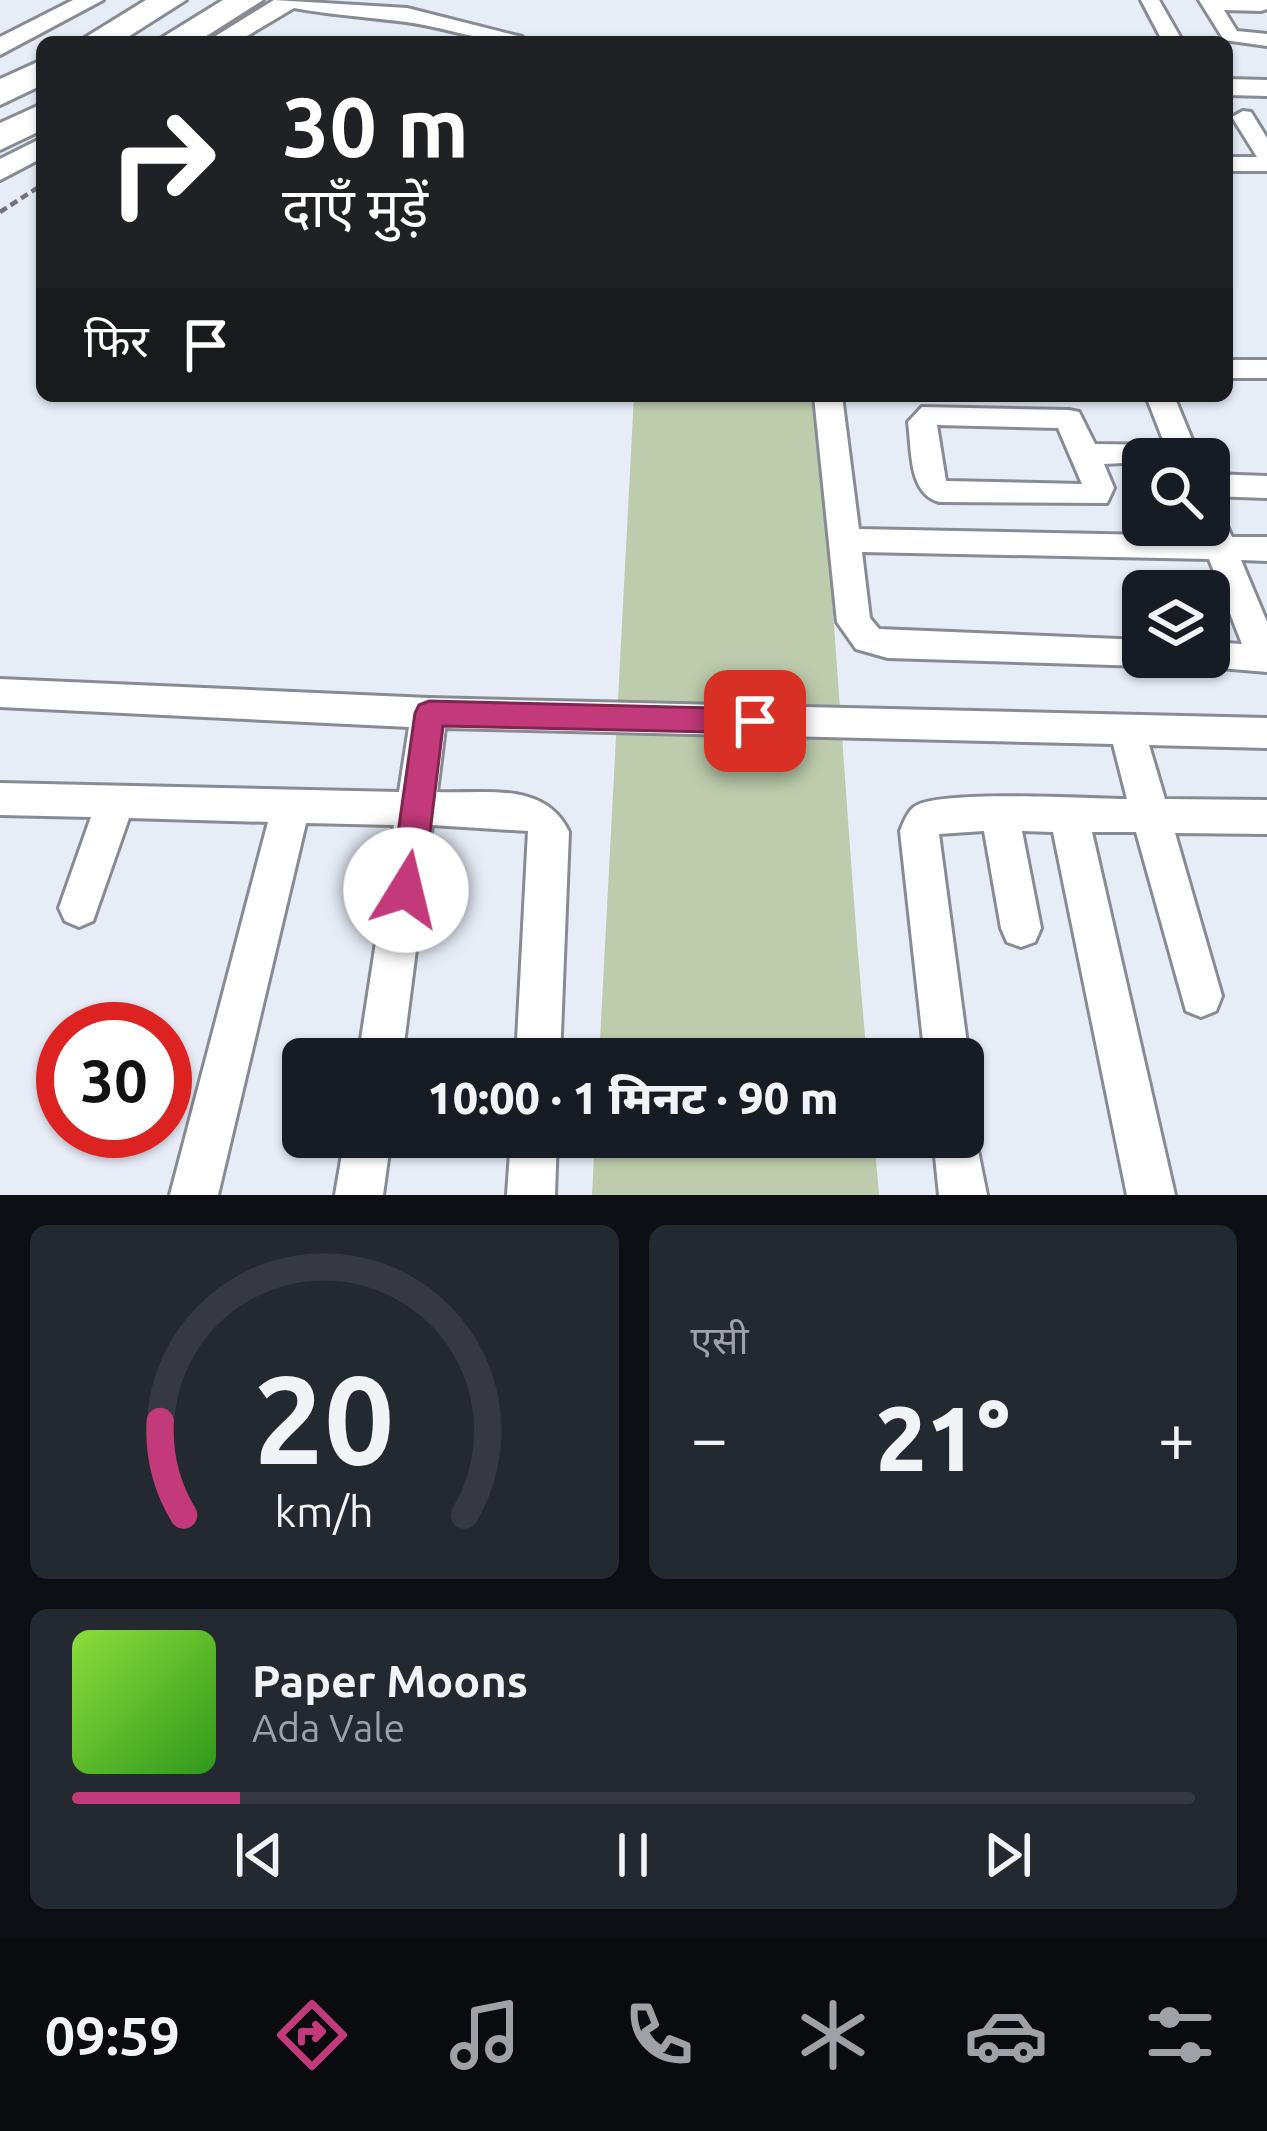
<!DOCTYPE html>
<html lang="hi">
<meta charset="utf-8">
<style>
:root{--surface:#171b24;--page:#242831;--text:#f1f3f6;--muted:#9ea1a6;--line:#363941;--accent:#c23a79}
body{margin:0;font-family:Ubuntu,"Noto Sans Devanagari",sans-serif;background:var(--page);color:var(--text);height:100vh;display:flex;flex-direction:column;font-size:45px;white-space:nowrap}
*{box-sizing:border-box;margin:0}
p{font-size:39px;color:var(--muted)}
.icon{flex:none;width:66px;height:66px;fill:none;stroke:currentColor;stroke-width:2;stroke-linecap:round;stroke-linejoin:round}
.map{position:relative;height:1195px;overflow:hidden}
.panel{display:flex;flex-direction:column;gap:30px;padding:30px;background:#0d0f14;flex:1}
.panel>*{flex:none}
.guide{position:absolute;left:36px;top:36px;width:1197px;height:366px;border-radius:18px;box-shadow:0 3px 9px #0004;background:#202124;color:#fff;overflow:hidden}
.buttons{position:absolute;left:1122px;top:438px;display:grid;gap:24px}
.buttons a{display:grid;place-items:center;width:108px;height:108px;border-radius:18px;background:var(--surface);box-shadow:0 3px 9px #0004;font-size:60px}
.speed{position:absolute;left:36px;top:1002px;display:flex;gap:24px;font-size:60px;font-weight:700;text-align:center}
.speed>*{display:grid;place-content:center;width:156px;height:156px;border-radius:50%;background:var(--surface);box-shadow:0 3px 9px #0004;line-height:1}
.speed .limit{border:18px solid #d22;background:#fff;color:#111}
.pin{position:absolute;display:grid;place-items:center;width:102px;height:102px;color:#fff;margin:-51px;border-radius:24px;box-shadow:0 6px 18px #0006}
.me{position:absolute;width:132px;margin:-66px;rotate:9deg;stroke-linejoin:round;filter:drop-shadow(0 0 9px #0008)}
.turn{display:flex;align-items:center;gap:42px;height:252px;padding:0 48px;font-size:54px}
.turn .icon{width:156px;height:156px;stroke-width:2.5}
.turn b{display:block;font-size:84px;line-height:102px}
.then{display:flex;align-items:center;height:114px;padding:0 48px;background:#0003;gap:24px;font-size:45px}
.big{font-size:90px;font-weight:800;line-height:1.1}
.panel .tile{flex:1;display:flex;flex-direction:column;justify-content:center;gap:18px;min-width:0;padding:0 42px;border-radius:18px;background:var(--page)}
.panel .dial{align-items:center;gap:0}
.dial svg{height:312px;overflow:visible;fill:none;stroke:var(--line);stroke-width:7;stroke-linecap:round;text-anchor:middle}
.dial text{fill:var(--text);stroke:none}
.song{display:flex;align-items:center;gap:36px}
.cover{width:144px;height:144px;border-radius:18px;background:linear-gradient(135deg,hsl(90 70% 55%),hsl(110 70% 35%))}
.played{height:12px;border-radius:6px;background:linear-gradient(90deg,var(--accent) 15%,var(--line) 15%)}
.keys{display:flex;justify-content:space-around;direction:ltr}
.heat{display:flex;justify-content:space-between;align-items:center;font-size:66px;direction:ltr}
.panel .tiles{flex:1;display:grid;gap:30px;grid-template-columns:1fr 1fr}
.tile:last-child{grid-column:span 2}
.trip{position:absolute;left:282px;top:1038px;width:702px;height:120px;border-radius:18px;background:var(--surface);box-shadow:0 3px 9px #0004;font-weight:800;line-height:120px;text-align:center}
.tabs{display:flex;height:192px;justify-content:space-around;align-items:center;background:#090b0e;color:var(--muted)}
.tabs .icon{width:84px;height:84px}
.tabs .current{color:var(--accent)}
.tabs b{font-size:54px;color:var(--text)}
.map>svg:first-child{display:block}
.green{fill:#bcccac}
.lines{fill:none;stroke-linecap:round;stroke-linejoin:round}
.minor-casing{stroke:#868b94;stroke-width:6}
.tertiary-casing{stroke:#868b94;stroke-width:6}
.trunk-casing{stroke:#868b94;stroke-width:6}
.path{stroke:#70737a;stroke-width:4.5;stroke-dasharray:8 4.5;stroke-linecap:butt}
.minor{fill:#fff;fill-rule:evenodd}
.tertiary{fill:#fff;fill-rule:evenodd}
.trunk{fill:#fff;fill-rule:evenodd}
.route{fill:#c23a79;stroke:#7e264f;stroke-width:3}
</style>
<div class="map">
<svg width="1267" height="1195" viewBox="0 0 1267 1195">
<rect width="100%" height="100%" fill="#e7ecf7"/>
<path class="green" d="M634,396h181c21,221 32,442 52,663h-268z
M595,1137h279l5,58h-287z"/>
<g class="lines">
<g class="minor-casing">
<path id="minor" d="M1141,0h18l24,42h-20z
M1199,0h68v9l-6,2 -37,-1 13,21 30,3v12l-43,-6z
M1243,111l8,1 16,26v33h-40v-14h30l-25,-40z
M1227,360h40v18h-40z
M814,396h28l17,133 341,7 -4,-11h13v-17l11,3 12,26h35v24l-26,-1 26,62v50l-70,-6 -5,-9h17v-15l33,2 -33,-85 -347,-7 8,66 9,11 264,11v17h15l-15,9 -255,-8 -32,-9 -19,-27z
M1146,396h28l26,63 -96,5 10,24 -7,15 -168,-1c-31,-9 -27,-52 -31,-80l14,-15 147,3 10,2 16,32 70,1zM937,425l121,3 24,56 -136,-3z
M1209,474l58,2v22l-58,-2z
M0,679l429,19 838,20v30l-118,-3 16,54 102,1v34l-92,-1 47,163 -6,15 -15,6 -15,-6 -50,-179h-44l83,363h-48l-74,-363 -31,-1 19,97 -6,14 -14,5 -14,-5 -6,-14 -17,-97 -45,3 30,225 -6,15v-15h-38l-25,-228c3,-7 7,-19 14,-24 22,-18 177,-8 213,-8l-14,-55 -668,-16 -8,64c48,2 108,-11 132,40l-9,227h-44l12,-228 -96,-6 -30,234h-44l36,-234 -88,-2 -88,372h-48l98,-373 -139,-4 -36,103 -14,6 -14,-6 -6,-13 32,-91 -91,-2v-32l399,9 10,-65 -409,-20z
M963,1117l9,4 15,74h-48l-6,-58h30z
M345,1137h46l-8,58h-48z
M511,1137h46l-2,58h-48z"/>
</g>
<g class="tertiary-casing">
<path id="tertiary" d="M73,0h30l-103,55v-18z
M274,0l133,8 115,29 4,5c-48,0 -76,-14 -120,-20 -37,-5 -74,-7 -112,-14l-57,34h-31z
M1227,79l40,1v16l-40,-1z
M42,138v20l-42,22v-21z"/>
</g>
<g class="trunk-casing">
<path id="trunk" d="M146,0h40l-66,42h-42z
M223,0h40l-66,42h-42z
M42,60v25l-42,20v-26z
M42,104v26l-42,20v-27z"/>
</g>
<path class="path" d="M0,212l42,-27"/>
<use href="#minor" class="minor"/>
<use href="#tertiary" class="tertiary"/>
<use href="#trunk" class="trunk"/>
</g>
<path class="route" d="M429,701l326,8 10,3 5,9 -5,9 -10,3 -312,-7 -20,164 -5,10 -12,5 -11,-5 -5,-10 25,-177 4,-8z"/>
</svg>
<div class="buttons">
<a><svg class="icon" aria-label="search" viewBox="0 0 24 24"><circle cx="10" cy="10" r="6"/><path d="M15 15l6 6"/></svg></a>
<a><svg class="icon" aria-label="layers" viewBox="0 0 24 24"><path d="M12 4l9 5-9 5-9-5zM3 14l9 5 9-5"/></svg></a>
</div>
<div class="speed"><div class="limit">30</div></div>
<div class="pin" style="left:755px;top:721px;background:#d93025"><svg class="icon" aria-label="arrive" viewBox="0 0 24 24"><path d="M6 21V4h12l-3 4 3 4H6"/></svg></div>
<svg class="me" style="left:406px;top:890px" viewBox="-20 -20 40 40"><circle r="19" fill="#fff"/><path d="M0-13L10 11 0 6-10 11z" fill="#c23a79"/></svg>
<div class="trip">10:00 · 1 मिनट · 90 m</div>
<div class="guide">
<div class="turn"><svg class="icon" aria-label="right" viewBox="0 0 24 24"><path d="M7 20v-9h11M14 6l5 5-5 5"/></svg><div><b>30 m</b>दाएँ मुड़ें</div></div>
<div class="then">फिर<svg class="icon" aria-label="arrive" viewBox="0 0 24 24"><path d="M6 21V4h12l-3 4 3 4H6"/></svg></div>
</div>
</div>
<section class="panel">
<div class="tiles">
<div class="tile dial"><svg viewBox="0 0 100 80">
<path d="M14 69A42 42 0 1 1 86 69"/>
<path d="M14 69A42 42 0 0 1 8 45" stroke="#c23a79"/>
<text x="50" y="56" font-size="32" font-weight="700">20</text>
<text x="50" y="72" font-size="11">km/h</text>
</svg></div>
<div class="tile"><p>एसी</p>
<div class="heat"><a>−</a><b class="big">21°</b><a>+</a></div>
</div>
<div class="tile">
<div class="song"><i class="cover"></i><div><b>Paper Moons</b><p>Ada Vale</p></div></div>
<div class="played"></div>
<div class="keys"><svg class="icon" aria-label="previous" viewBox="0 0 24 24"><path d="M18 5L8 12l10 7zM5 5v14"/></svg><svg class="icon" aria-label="pause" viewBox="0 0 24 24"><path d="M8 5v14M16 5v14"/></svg><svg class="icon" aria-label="next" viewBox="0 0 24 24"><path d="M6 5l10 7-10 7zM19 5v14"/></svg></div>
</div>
</div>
</section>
<nav class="tabs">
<b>09:59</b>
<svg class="icon current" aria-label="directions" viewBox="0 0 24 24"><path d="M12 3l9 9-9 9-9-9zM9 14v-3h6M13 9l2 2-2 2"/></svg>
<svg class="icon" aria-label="music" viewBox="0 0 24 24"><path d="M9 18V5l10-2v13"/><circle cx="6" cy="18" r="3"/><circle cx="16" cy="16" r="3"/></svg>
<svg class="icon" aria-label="phone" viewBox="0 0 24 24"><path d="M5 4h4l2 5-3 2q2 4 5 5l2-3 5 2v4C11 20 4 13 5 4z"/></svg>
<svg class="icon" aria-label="climate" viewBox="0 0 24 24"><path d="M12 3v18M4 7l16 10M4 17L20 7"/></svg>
<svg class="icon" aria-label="car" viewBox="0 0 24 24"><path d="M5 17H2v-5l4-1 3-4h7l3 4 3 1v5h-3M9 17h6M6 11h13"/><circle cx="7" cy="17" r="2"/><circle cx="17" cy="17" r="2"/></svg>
<svg class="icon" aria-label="filters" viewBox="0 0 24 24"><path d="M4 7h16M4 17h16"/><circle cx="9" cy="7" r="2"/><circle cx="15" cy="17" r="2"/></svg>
</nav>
